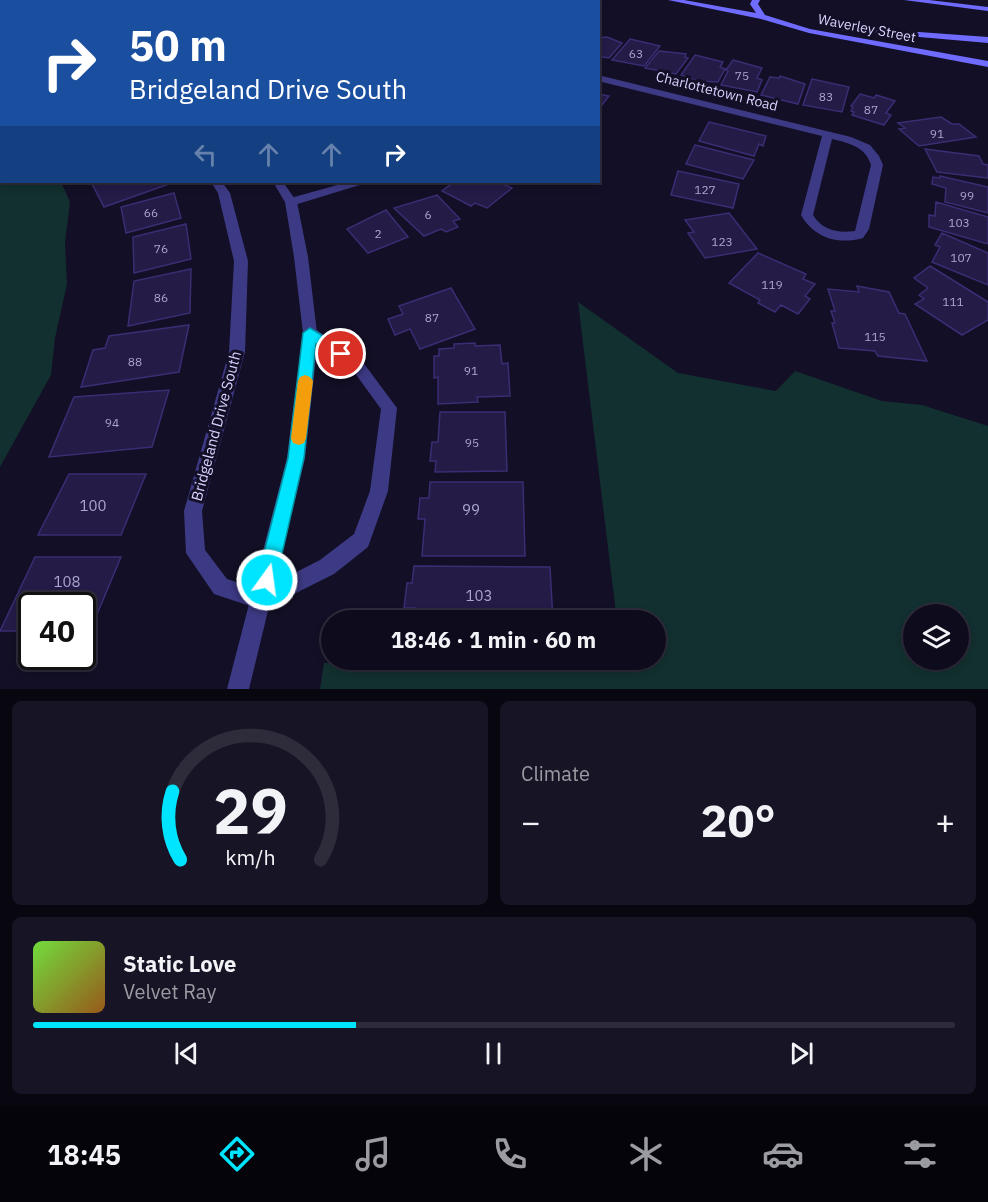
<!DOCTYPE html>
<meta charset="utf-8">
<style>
:root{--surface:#0e0b1c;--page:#171425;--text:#f1f3f6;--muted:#9b9ba3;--line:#2e2b3b;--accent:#00e5ff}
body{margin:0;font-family:"IBM Plex Sans",sans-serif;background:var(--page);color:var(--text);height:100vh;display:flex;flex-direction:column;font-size:22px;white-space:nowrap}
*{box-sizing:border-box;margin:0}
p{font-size:20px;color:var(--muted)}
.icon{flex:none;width:33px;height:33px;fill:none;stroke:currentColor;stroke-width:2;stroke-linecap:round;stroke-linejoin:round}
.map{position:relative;height:689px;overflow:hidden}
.drawer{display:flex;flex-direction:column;gap:12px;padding:12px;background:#08060f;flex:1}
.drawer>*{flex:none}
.guide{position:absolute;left:0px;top:0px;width:600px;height:183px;box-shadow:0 3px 9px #0003,0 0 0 2px var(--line);background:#1a4fa0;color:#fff;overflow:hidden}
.fabs{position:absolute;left:903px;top:604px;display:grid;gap:12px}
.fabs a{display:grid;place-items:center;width:66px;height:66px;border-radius:50%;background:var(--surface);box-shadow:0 3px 9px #0003,0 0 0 2px var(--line);font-size:30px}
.speed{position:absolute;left:18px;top:592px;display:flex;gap:12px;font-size:30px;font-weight:700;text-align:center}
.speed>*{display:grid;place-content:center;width:78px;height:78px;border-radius:50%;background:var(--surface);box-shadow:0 3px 9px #0003,0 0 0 2px var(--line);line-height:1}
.speed .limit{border:3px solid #111;border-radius:9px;background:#fff;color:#111}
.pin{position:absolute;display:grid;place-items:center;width:51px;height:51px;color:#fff;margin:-26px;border:3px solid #fff;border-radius:50%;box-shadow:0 2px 6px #0007}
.me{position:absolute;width:66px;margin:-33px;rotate:14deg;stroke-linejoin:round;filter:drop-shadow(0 0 4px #0008)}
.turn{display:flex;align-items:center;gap:21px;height:126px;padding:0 30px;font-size:27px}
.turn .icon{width:78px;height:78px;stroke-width:2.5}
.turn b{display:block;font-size:42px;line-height:51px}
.lanes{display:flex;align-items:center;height:57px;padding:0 30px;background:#0003;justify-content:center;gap:30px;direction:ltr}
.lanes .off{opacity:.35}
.big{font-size:45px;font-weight:700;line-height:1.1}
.drawer .widget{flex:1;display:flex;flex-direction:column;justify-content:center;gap:9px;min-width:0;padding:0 21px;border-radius:9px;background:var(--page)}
.drawer .dial{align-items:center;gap:0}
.dial svg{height:156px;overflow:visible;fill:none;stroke:var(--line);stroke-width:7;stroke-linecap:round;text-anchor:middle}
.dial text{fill:var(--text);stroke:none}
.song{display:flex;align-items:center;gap:18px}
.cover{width:72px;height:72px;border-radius:9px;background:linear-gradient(135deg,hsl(100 70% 55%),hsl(30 70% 35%))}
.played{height:6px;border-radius:3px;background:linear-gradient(90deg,var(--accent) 35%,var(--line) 35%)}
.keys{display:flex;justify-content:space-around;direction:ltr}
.heat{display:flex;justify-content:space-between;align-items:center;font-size:33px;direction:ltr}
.drawer .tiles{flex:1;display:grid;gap:12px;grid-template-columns:1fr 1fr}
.widget:last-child{grid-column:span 2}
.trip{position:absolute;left:321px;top:610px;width:345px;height:60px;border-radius:30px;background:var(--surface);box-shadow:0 3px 9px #0003,0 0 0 2px var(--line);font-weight:700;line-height:60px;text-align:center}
.tab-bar{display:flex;height:96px;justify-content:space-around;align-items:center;background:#06040b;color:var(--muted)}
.tab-bar .icon{width:42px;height:42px}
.tab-bar .active{color:var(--accent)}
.tab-bar b{font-size:27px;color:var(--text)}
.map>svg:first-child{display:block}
.green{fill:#12302f;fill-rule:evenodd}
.building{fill:#241b47;stroke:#3b2d73;stroke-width:1.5}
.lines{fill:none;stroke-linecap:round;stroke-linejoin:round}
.service{fill:#3d3a85;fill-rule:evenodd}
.minor{fill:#3d3a85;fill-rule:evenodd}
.tertiary{fill:#3d3a85;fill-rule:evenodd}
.secondary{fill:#6f6bff;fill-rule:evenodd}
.route{fill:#00e5ff;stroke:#0095a6;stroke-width:1.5}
.slow{fill:#f59e0b}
.labels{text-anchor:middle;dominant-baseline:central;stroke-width:6;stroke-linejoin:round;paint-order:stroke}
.number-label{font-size:12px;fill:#aca6d1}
.far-street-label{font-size:14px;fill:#d9d4ff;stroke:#130f26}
.street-label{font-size:15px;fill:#d9d4ff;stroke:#130f26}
.near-number-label{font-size:15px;fill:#aca6d1}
</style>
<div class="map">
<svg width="988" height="689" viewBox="0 0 988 689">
<rect width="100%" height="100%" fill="#130f26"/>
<path class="green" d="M0,147l2,35h59l9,20 -5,40 2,42 -12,54 -4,37 -51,92z
M578,302l100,71 98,18 19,-20 87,30 40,4 66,21v263h-668l4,-26h298v-3h34v-39h-39zM914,615h44v45h-44z"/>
<path class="building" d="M607,37l15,6 -13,15 -11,-2v-18z
M630,39l30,7 -16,20 -32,-6z
M659,51l27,3 -1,3 3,1 -12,16 -31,-6z
M695,55l28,7 -3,5 5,2 -7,13 -21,-1 -16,-6z
M733,60l29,8 -5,10 5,2 -5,12 -36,-7 7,-14 -2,-1z
M780,76l25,8 -7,20 -37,-9 9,-18 9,1z
M812,79l37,8 -7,25 -39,-7z
M598,94l11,2 -11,14z
M860,94l14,4 2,-3 19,6 -9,12 5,2 -7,10 -32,-10 2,-3 -3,-1 2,-4 -2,-1z
M941,117l11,7h7l17,13 -57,9 -20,-17 6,-1 -7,-5z
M709,122l57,14 -3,10 -4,-2 -5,12 -55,-15z
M695,145l59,15 -11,19 -57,-15z
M925,149l54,7 4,8 5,1v13l-51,-6z
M678,171l61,13 -6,24 -62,-13z
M940,176l48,11v26l-43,-11 1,-14 -14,-4 1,-7 7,1z
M101,182h70l1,1 -68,24 -12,-23z
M454,182h44l14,6 -25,20 -12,-5 -4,3 -29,-15z
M174,193l7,25 -55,15 -5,-26z
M437,195l23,24 -7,2 5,6 -12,5 -5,-3 -17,7 -30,-28z
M936,202l52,15v27l-59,-17v-12l6,1z
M386,210l22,27 -40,16 -21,-24z
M729,213l28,36 -52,9 -17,-25 6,-1 -9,-12z
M186,224l5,35 -57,14 -1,-36z
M942,233l46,20v32l-56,-23 8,-15 -5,-2z
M758,253l48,21 -3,5 12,5 -10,12 5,3 -12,15 -17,-9 -6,7 -17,-9 2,-3 -31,-17z
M930,266l58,36v18l-26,15 -47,-31 9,-5 -5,-4 9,-7 -14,-10z
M191,269l-1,44 -62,13 6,-45z
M857,286l32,6 10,21 6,1 22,47 -49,-5 -3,-5 -36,-3 -7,-25h3l-4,-12h4l-7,-22 31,3z
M451,288l24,41 -55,20 -10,-20 -15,6 -7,-16 15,-5 -4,-8z
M189,325l-10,47 -98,15 12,-37 12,-2 4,-12z
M475,343v3l25,-1 2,19 6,-1 2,33 -33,1 1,5 -40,2v-27l-4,1v-22h5v-7l15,-1v-4z
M169,390l-17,57 -103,10 25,-60z
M440,412h65l2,59 -72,1 1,-11h-6l2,-19h6z
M69,474h77l-25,61h-83z
M430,482h93l2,74h-103l3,-37h-7l2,-21h9z
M35,557h86l-31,74h-8v-25h-50v25h-32z
M414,566l136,1 3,54h-140l2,-13h-11l3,-25h5z"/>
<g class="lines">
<path class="service" d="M0,0h8l-8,4z
M132,0l-2,2h-13z"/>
<path class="minor" d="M0,50l2,1v6l-2,-1z
M598,75l253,62 19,8 9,11 4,9 -14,64 -6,9c-25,7 -49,0 -62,-23l21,-79 -224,-55zM832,139c17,4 34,8 39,26l-16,66c-17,2 -32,0 -42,-16z
M211,182h11l8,11 18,68 -3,91 -43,159 3,39 22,29 34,11 59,-30 34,-26 16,-43 11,-82 -29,-40 -47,-32 -2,-4 2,-4h10l47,32 35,47 -9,83 -20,56 -34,27 -72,36 -48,-16 -28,-41 -2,-42 45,-159 5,-91 -16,-68z
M348,182h17l-2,2 -72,22 -6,-4 2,-3z"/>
<path class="tertiary" d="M0,23h2v5h-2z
M273,182h10l14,20 11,55 9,76v15l-12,110 -56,231h-22l60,-231 14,-110 2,-15 -9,-76 -9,-55z"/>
<path class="secondary" d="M668,0h16l72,13 -6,-9 2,-4h8l-2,4 7,11 45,14 178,32v6l-179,-34 -48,-14z
M904,0h25l59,7v4z
M836,26l152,11v6l-149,-13h-3z"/>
</g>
<path class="route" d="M310,328l36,22 2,4 -7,5 -25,-15 -12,114 -28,122 -3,6 -6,3 -7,-3 -3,-6 31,-122 15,-125z"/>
<path class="slow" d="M305,375l5,2 3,4 -7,57 -2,5 -5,2 -6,-2 -2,-5 7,-57 2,-4z"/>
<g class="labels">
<g class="number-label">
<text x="636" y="53">63</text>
<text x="742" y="75">75</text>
<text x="826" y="96">83</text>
<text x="871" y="109">87</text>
<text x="937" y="133">91</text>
<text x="705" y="189">127</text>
<text x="967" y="195">99</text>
<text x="151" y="212">66</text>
<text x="428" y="214">6</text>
<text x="959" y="222">103</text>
<text x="378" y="233">2</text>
<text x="722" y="241">123</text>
<text x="161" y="248">76</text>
<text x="961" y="257">107</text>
<text x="772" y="284">119</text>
<text x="161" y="297">86</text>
<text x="953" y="301">111</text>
<text x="432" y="317">87</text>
<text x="875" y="336">115</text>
<text x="135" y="361">88</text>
<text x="471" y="370">91</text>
<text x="112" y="422">94</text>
<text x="472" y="442">95</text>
</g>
<g class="far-street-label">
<text transform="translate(867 28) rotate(11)">Waverley Street</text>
<text transform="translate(717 91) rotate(14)">Charlottetown Road</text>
</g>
<g class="street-label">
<text transform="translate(216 426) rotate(-75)">Bridgeland Drive South</text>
</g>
<g class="near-number-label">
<text x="93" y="505">100</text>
<text x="471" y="509">99</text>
<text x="67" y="581">108</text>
<text x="479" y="595">103</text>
</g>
</g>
</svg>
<div class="fabs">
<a><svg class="icon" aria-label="layers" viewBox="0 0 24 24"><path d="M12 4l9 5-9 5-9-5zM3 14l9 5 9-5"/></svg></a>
</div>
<div class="speed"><div class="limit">40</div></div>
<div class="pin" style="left:341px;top:354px;background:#d93025"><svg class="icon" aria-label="arrive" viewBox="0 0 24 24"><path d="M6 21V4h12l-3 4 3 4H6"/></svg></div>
<svg class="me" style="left:267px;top:580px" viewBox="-20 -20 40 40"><circle r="17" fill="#00e5ff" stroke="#fff" stroke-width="3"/><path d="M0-11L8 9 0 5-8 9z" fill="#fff"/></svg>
<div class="trip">18:46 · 1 min · 60 m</div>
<div class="guide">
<div class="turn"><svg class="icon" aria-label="right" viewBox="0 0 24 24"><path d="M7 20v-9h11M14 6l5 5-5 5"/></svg><div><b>50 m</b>Bridgeland Drive South</div></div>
<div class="lanes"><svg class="icon off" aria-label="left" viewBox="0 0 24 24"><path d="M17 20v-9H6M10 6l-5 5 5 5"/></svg><svg class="icon off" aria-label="ahead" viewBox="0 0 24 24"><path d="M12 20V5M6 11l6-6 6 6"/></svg><svg class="icon off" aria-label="ahead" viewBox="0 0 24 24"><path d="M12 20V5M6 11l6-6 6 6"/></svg><svg class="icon" aria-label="right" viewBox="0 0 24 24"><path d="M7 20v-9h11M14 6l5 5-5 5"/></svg></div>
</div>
</div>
<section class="drawer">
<div class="tiles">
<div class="widget dial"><svg viewBox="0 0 100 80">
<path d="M14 69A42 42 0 1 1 86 69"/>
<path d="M14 69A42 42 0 0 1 10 34" stroke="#00e5ff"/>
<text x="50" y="56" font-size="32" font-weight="700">29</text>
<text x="50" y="72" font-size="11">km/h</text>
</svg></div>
<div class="widget"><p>Climate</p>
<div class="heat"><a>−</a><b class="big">20°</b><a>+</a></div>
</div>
<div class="widget">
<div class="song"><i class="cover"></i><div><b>Static Love</b><p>Velvet Ray</p></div></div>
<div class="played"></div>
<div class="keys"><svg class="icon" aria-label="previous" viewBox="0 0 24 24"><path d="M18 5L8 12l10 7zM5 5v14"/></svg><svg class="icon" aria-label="pause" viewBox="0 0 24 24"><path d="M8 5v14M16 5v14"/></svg><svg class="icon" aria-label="next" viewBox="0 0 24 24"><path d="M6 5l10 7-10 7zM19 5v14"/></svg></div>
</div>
</div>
</section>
<nav class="tab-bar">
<b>18:45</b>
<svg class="icon active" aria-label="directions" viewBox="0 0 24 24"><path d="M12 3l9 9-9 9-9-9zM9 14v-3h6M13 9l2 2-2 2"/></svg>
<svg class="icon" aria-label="music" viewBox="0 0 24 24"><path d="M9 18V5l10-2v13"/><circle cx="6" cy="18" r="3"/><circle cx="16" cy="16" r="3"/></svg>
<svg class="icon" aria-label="phone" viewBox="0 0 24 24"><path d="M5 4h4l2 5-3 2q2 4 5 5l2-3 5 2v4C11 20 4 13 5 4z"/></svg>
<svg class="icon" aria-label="climate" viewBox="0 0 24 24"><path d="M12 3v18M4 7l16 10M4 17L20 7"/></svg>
<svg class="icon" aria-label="car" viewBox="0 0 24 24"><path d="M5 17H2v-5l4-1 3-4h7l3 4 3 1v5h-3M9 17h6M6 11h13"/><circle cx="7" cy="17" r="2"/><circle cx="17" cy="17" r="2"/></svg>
<svg class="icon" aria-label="filters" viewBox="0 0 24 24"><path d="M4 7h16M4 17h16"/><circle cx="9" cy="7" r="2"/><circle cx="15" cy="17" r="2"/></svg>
</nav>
